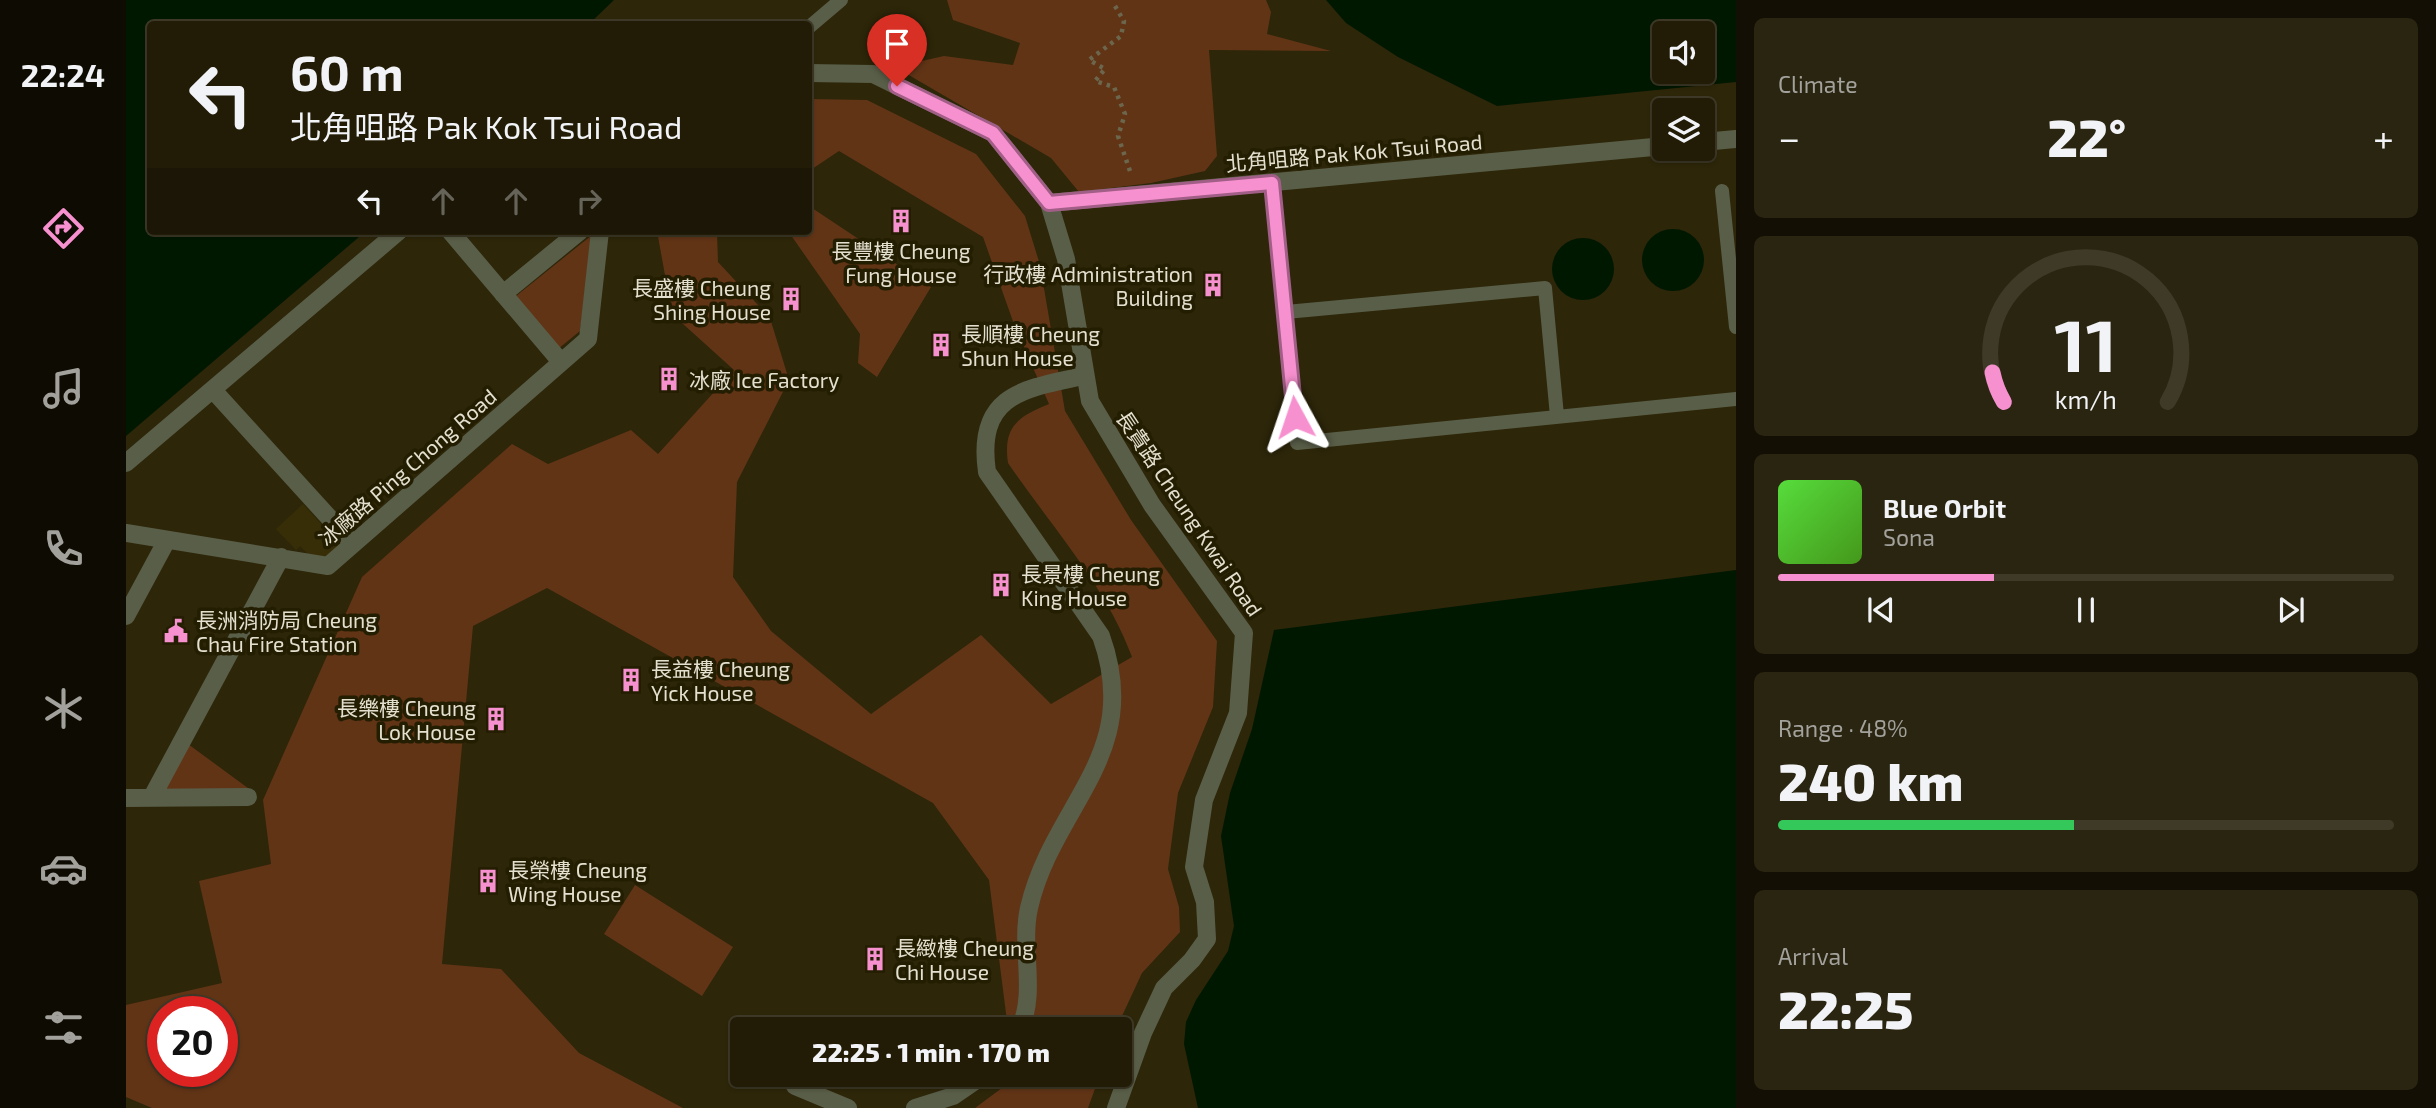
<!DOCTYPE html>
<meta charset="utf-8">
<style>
:root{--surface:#221c07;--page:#2a2511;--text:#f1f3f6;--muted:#a2a19b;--line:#3f3a28;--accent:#f790ce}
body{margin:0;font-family:"Exo 2","Noto Sans TC",sans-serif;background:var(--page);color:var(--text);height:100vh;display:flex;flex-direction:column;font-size:26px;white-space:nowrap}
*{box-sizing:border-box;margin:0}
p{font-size:23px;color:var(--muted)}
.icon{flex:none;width:38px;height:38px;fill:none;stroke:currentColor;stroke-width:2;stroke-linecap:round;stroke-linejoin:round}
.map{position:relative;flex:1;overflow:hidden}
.side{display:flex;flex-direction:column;gap:18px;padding:18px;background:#130f04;width:700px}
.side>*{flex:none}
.guide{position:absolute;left:21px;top:21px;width:665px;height:214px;border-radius:7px;box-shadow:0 2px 5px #0004,0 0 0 2px var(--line);background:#221c07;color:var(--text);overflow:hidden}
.fabs{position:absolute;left:1526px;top:21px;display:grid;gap:14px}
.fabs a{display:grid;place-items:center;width:63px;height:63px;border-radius:7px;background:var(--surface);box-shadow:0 2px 5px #0004,0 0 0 2px var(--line);font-size:35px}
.speed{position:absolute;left:21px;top:996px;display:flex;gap:14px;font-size:35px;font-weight:700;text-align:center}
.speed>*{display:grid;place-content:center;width:91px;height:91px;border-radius:50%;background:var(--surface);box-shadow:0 2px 5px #0004,0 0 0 2px var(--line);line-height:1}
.speed .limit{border:10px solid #d22;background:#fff;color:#111}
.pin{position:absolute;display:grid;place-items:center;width:60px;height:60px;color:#fff;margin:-72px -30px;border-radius:50% 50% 50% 0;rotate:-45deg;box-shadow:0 0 7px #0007}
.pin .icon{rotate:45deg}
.me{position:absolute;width:77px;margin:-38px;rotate:355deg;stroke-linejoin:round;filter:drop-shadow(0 0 5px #0008)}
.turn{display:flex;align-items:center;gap:24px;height:147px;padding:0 28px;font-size:32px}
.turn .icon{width:91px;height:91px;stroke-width:2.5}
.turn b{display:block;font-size:49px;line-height:60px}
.lanes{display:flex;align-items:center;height:66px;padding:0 28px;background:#0003;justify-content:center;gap:35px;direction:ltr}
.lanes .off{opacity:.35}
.big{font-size:52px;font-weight:800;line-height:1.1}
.side .card{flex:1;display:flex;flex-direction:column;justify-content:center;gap:10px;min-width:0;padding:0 24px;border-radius:10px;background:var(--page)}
.side .dial{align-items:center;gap:0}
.dial svg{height:182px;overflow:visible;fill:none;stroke:var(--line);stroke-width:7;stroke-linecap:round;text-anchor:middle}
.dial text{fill:var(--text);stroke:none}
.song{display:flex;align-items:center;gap:21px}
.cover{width:84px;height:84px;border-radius:10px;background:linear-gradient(135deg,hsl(110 70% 55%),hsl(100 70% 35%))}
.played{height:7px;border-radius:4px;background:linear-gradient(90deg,var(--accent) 35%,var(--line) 35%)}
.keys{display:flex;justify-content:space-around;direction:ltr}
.heat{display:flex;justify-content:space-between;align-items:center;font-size:38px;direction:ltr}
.charge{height:10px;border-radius:5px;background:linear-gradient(90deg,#34c759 48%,var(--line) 0)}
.trip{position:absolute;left:604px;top:1017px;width:402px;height:70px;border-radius:7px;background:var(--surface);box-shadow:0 2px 5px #0004,0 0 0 2px var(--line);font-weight:800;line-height:70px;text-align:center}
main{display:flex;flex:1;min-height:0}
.tab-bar{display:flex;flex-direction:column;width:126px;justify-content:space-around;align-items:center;background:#0e0b03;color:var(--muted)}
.tab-bar .icon{width:49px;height:49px}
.tab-bar .current{color:var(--accent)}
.tab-bar b{font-size:32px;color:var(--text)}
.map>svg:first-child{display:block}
.built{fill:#372e07}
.green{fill:#613416;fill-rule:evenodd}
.water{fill:#011800;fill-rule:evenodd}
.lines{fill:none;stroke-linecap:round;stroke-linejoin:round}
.path{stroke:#6c664d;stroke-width:4.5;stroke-dasharray:3.5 5;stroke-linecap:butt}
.service{stroke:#595e48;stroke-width:14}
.pedestrian{stroke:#595e48;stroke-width:18}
.minor{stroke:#595e48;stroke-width:18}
.route-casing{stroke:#a15e86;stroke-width:18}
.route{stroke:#f790ce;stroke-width:12}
.labels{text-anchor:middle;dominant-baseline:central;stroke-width:7;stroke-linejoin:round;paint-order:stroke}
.street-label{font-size:21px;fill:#e4e0cf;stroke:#231d01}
.poi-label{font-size:21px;fill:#e4e0cf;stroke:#231d01;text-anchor:start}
</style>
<main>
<nav class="tab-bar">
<b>22:24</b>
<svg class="icon current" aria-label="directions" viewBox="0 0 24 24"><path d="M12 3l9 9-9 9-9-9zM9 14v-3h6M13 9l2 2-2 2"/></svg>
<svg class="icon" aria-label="music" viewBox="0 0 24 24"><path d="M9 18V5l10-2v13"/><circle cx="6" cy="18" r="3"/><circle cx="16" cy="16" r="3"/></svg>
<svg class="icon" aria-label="phone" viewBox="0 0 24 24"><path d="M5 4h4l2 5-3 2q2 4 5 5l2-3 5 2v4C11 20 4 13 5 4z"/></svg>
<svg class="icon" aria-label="climate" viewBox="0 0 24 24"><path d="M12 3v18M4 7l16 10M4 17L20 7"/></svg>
<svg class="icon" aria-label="car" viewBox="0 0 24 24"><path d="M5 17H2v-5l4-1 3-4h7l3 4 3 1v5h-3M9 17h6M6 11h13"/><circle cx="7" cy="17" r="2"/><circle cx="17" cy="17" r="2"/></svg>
<svg class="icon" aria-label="filters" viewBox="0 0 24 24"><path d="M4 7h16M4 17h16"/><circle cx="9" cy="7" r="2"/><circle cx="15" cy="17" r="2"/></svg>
</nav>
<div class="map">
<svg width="1610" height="1108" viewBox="0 0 1610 1108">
<rect width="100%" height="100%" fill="#2d2609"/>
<path class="built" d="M177,504l38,42 -14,13 -17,-3 -10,-10 -4,4 -20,-21z"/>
<path class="green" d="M821,0h319l5,12 -4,22 64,17 -122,-1 8,106 -12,15 -54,12 -72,9 -28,-34 -156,-91 49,-11 69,9 7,-22 -67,-23z
M683,99l58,1 109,54 49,62 15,49 25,146 66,109 86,121 -4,66 -35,86 -10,76 11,38 1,25 -38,41 -26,56h-108l-19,-149 -56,-77 -386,-215 -74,38 -31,338 59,5 78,84 104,55h-531l-26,-11v-92l96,-22 -23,-102 72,-17 -8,-64 99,-223 150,-133 36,20 83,-34 27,24 76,-84 -62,-56 -15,-83h63l-3,2 1,29 52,56 19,62 -52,102 -4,95 38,54 100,83 110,-79 70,69 81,-47c-26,-71 -81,-131 -124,-194 -5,-36 9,-46 41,-59l-34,-77 -32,-90 -144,-86 -30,20zM37,1012h59v59h-59z
M683,206l122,81 -54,90 -19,-14 2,-29 -72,-103h20z
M466,235l-12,96 -22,18 -42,-53z
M62,744l64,47 -88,-1z
M509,885l98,62 -31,49 -98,-62z
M887,1075v-1l87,1 -12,33h-113l39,-29z"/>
<path class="water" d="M0,0h488l-25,24h-439v207h216l-240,205z
M1200,0h410v82l-239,24 -99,-49 -52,-34zM1538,33h39v39h-39z
M1516 260a31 31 0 1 1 62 0a31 31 0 1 1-62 0Z
M1426 269a31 31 0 1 1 62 0a31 31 0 1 1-62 0Z
M1610,570v538h-538l-14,-64 2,-22 10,-22 32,-49 6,-25 -13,-90 9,-43 22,-64 22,-99z"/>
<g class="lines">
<path class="path" d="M989,6l9,15 -3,15 -32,24 16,9 -10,12 19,6 11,27 -7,22 13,38"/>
<path class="service" d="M682,28l33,-28
M1146,183l14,129
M1596,191l14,136
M1431,416l-12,-128 -259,24 11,131 439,-44"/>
<path class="pedestrian" d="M0,616l41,-76"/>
<path class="minor" d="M682,73l65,1 120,59 56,70 17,56 24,142 62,104 92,128 -6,80 -34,87 -10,67 11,35 2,37 -15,21 -28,28 -21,45 -27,75
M1577,142l33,-3
M923,203l615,-57
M324,231l111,131
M377,294l77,-63
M87,390l140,154
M0,463l273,-232
M0,533l202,33 260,-227 12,-108
M26,797l129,-240
M0,798l122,-1
M894,1029c17,-39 0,-80 9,-121 24,-104 115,-153 72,-272l-114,-164c-11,-77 35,-83 96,-96
M669,1086l53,22
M789,1108l38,-12 32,-22"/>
</g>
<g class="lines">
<g class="route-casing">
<path id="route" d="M771,86l96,47 56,70 223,-20 23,234"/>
</g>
<use href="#route" class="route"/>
</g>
<defs>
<g id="building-bare" transform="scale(1.89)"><path d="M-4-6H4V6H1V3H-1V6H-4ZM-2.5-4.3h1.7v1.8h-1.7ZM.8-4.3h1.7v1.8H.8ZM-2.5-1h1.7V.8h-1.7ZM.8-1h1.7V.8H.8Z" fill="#f790ce" stroke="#231d01" stroke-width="2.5" paint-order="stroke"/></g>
<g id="civic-bare" transform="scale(1.89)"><path d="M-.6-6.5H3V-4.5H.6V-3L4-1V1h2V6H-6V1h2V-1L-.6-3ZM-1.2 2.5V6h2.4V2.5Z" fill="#f790ce" stroke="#231d01" stroke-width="2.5" paint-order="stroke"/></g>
</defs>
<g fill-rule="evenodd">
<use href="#building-bare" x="775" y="221"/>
<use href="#building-bare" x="1087" y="285"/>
<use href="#building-bare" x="665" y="299"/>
<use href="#building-bare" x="815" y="345"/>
<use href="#building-bare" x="543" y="379"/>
<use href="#building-bare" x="875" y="585"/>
<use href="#civic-bare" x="50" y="631"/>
<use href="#building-bare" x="505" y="680"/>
<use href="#building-bare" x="370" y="719"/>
<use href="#building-bare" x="362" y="881"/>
<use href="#building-bare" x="749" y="959"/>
</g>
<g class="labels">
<g class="street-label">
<text transform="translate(1228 152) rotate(-5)">北角咀路 Pak Kok Tsui Road</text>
<text transform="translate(281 467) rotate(-41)">冰廠路 Ping Chong Road</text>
<text transform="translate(1064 513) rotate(56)">長貴路 Cheung Kwai Road</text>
</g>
<g class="poi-label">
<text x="775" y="250" text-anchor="middle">長豐樓 Cheung<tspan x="775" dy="24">Fung House</tspan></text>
<text x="1067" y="273" text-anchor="end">行政樓 Administration<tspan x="1067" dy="24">Building</tspan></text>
<text x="645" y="287" text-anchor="end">長盛樓 Cheung<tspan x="645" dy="24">Shing House</tspan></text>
<text x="835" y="333">長順樓 Cheung<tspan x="835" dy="24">Shun House</tspan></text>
<text x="563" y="379">冰廠 Ice Factory</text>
<text x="895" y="573">長景樓 Cheung<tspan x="895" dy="24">King House</tspan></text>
<text x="70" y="619">長洲消防局 Cheung<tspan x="70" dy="24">Chau Fire Station</tspan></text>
<text x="525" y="668">長益樓 Cheung<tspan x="525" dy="24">Yick House</tspan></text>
<text x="350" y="707" text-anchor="end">長樂樓 Cheung<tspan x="350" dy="24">Lok House</tspan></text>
<text x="382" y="869">長榮樓 Cheung<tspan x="382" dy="24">Wing House</tspan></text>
<text x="769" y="947">長緻樓 Cheung<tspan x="769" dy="24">Chi House</tspan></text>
</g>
</g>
</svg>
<div class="fabs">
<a><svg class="icon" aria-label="sound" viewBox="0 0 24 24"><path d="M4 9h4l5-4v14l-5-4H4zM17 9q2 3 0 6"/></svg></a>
<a><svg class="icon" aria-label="layers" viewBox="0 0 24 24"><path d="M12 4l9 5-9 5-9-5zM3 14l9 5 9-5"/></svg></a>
</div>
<div class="speed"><div class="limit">20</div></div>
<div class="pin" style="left:771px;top:86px;background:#d93025"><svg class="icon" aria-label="arrive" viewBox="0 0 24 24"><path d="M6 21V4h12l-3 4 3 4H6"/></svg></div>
<svg class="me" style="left:1169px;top:417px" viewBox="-20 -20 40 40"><path d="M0-17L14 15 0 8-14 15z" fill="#f790ce" stroke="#fff" stroke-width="4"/></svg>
<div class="trip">22:25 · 1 min · 170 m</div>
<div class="guide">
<div class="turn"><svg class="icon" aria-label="left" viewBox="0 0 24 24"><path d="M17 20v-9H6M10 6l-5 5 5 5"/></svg><div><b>60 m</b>北角咀路 Pak Kok Tsui Road</div></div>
<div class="lanes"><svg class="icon" aria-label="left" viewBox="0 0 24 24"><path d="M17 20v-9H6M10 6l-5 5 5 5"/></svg><svg class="icon off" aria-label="ahead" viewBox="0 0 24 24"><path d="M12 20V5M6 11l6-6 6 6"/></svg><svg class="icon off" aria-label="ahead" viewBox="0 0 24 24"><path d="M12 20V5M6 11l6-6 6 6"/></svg><svg class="icon off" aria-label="right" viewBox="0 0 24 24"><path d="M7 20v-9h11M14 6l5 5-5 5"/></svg></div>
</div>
</div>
<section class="side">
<div class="card"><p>Climate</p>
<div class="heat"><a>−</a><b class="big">22°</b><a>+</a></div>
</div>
<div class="card dial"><svg viewBox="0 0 100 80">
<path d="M14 69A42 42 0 1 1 86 69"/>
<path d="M14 69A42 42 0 0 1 9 56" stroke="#f790ce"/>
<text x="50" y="56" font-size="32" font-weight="700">11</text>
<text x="50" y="72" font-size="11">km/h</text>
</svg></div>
<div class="card">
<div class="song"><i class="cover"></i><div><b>Blue Orbit</b><p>Sona</p></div></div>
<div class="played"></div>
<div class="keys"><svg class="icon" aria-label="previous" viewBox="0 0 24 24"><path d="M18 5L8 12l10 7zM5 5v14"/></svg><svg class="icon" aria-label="pause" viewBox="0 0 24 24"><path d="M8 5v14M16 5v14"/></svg><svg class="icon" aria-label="next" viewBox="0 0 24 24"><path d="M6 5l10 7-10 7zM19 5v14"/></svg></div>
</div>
<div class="card"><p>Range · 48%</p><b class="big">240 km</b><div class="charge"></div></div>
<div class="card"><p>Arrival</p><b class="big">22:25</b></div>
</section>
</main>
